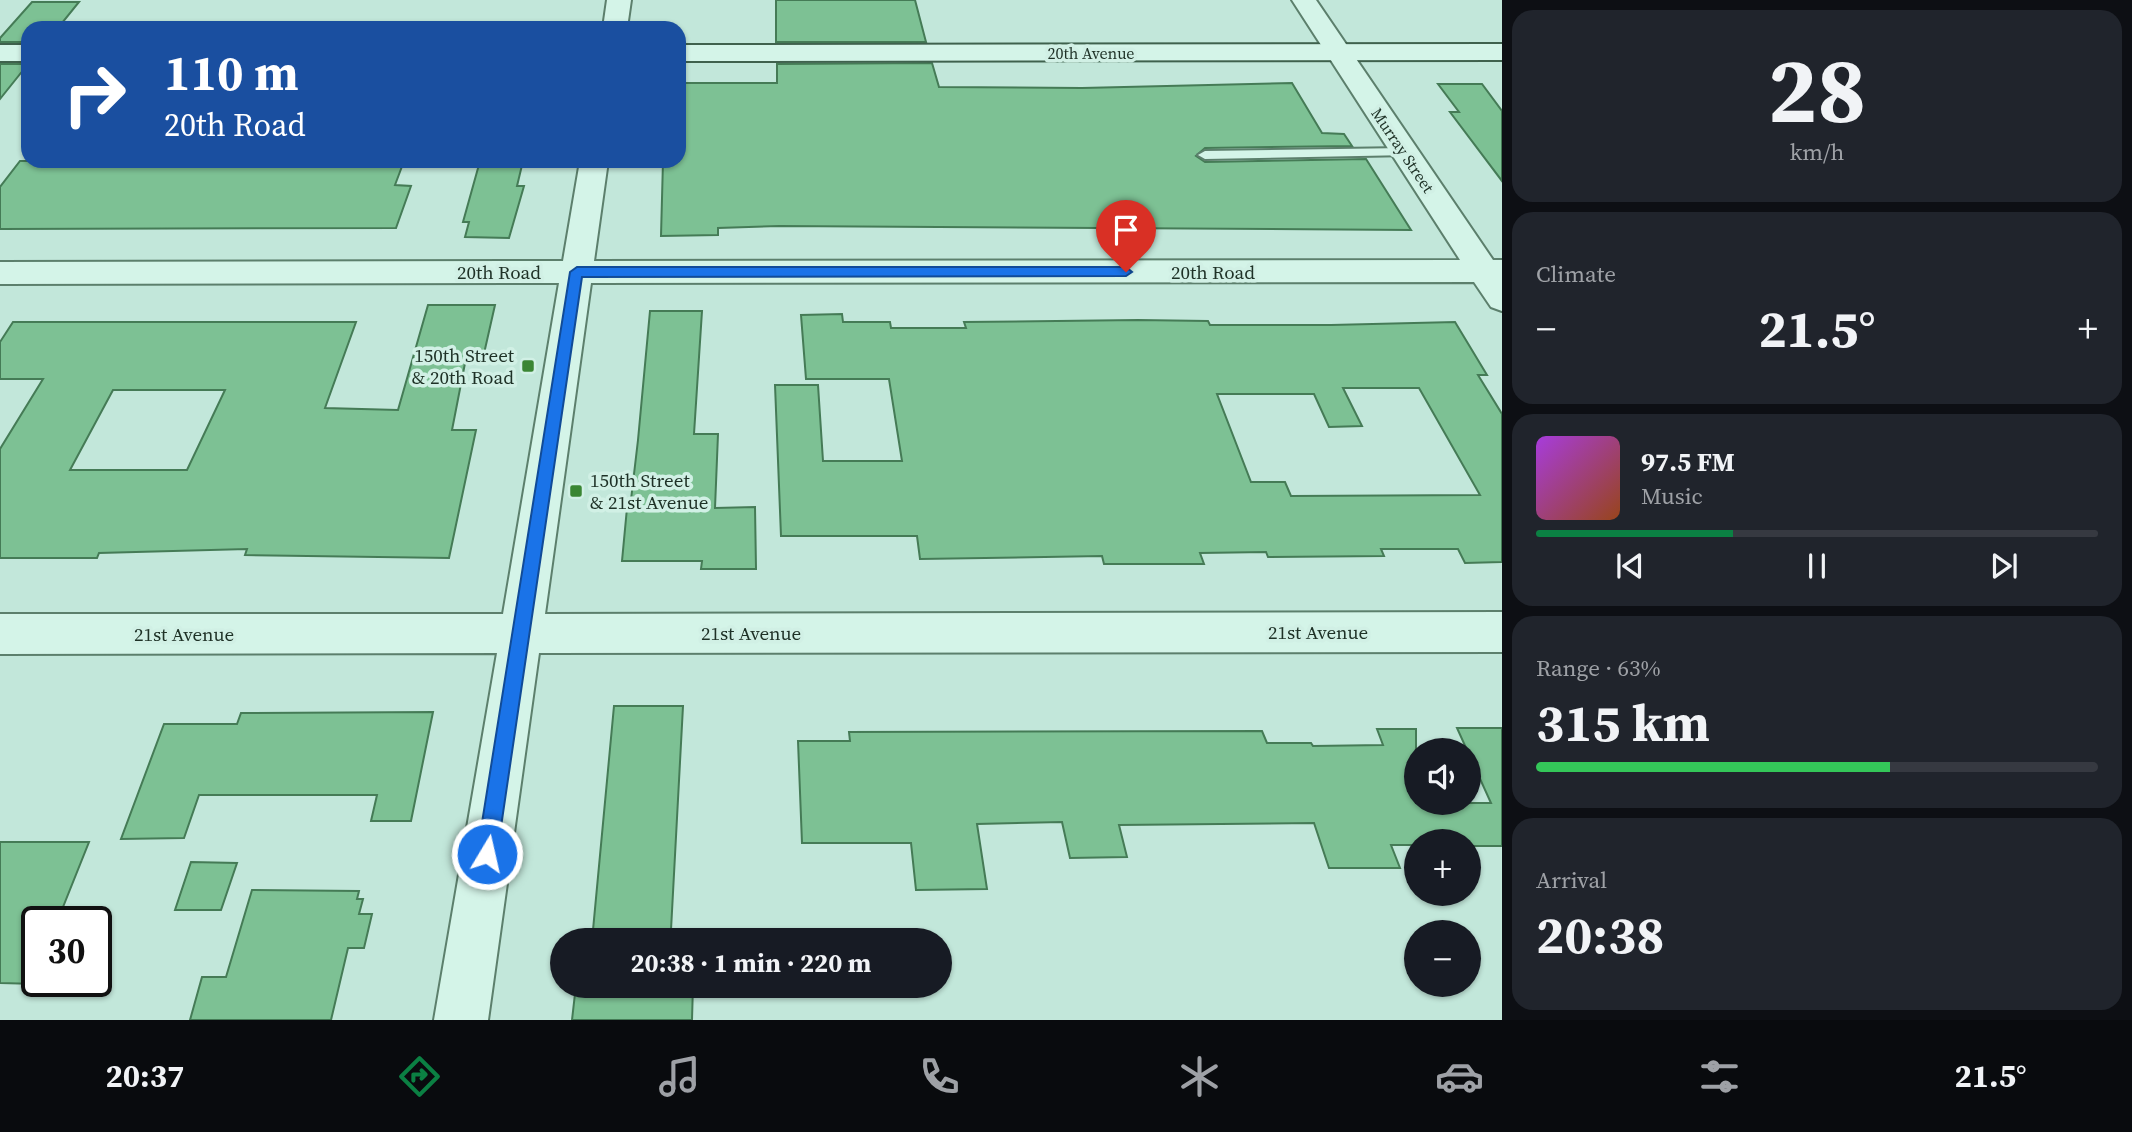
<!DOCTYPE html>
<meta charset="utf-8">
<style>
:root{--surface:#171b24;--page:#20242c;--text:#f1f3f6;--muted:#9ea1a6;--line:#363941;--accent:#0b8043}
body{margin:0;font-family:"Source Serif 4",serif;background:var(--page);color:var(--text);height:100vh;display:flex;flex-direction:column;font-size:26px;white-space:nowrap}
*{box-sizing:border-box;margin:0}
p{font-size:23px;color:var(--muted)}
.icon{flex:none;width:38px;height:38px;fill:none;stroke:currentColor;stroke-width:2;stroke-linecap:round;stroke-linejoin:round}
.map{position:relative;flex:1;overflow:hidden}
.sheet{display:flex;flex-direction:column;gap:10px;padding:10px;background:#0d0f14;width:630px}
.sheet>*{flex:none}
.guide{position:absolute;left:21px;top:21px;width:665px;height:147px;border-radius:21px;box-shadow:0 2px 5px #0004;background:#1a4fa0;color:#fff;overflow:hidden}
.tools{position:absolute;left:1404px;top:738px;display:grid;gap:14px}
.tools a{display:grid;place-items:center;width:77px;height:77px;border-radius:50%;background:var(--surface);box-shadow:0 2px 5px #0004;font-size:35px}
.speed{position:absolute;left:21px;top:906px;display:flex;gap:14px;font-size:35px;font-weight:700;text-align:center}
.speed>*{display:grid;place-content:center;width:91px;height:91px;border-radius:50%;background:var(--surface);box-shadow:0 2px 5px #0004;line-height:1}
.speed .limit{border:4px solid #111;border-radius:10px;background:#fff;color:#111}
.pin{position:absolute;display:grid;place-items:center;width:60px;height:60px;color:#fff;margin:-72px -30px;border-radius:50% 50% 50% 0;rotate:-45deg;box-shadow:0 0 7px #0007}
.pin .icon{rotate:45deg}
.me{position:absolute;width:77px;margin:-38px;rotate:9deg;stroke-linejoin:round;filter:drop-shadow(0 0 5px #0008)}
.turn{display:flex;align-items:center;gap:24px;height:147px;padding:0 28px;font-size:32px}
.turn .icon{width:91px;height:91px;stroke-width:2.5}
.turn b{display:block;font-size:49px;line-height:60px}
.big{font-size:52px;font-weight:700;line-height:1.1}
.sheet .card{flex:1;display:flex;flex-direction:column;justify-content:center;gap:10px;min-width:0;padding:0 24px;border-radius:21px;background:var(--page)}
.sheet .dial{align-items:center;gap:0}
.dial b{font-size:91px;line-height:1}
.song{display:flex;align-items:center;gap:21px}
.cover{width:84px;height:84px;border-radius:10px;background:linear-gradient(135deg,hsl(280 70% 55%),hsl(20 70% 35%))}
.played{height:7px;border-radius:4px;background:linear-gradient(90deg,var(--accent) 35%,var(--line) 35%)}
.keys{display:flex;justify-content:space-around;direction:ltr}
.heat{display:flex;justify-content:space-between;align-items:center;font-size:38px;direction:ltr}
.charge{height:10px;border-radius:5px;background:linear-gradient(90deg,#34c759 63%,var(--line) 0)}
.trip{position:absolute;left:550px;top:928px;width:402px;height:70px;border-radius:35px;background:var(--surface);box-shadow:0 2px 5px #0004;font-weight:700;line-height:70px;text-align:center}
.menu{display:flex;height:112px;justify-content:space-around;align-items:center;background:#090b0e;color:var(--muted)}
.menu .icon{width:49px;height:49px}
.menu .selected{color:var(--accent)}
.menu b{font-size:32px;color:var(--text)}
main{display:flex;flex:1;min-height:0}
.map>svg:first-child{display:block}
.building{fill:#7dc194;stroke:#457b56;stroke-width:2;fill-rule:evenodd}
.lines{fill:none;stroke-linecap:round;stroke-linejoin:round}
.lane-casing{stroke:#5c7f6c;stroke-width:4}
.street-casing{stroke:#5c7f6c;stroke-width:4}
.secondary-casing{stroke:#3f614d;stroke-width:4}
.lane{fill:#d4f4e8;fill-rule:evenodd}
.street{fill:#d4f4e8;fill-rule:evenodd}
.secondary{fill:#d4f4e8;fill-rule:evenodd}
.route{fill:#1a73e8;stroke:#114b97;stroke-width:2}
.poi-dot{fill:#3a8633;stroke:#d1f0e5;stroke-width:2.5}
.labels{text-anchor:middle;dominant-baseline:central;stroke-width:7;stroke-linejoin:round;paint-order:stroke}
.far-street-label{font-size:16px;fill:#1e3126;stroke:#d1f0e5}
.street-label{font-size:19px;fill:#1e3126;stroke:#d1f0e5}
.poi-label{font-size:19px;fill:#1e3126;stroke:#d1f0e5;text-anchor:end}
</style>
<main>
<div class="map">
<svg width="1502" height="1020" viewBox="0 0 1502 1020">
<rect width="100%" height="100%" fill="#c2e7da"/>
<path class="building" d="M776,0h139l11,42h-150z
M32,2h47l-21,26h-30v14h-28v-4z
M932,63l7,24 143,1 210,-5 30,50 22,1 8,12 -147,2 -9,8 9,6 161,-3 45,71 -632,-4 -61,2v7l-57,1 2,-75h16v-78h98v-19z
M0,64h28l-28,35z
M1438,84h44l20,27v70l-52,-69h9z
M20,161h384l-9,24 16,1 -15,42 -396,1v-42z
M480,161h43l-6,25h7l-15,52 -44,-1 4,-15h-6z
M428,305h67l-12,53h-17l-14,72h24l-27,128 -204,-3 2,-6 -148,4 -2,5h-97v-109l43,-70h-43v-37l13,-20h343l-31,86 73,2zM113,390h112l-38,80h-117z
M650,311h52l-8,123h24l-3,74 40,-1 1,62h-55l1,-8h-80l5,-53h3l8,-68z
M842,314l1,8h47l1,6h75l-2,-6 174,-2 70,1 2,4h121l124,-3 32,53h-9l24,39v148l-37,1 -7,-14h-77l3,7 -116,1 -2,-5 -66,1 4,11h-100l-2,-8 -182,3 -3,-23h-136l-6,-151h43l5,76h79l-13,-82h-83l-5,-64zM1343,388h76l61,107 -189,1 -6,-14h-34l-34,-88h97l15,33 33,-1z
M614,706h69l-12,224h24l-1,10h-114l1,-10h12z
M433,712l-22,109h-40l6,-26h-178l-15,43 -63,1 43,-115h73l4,-11z
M1457,728h45v118h-34v-4h-52v3h-25l9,23h-71l-15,-45 -195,2 8,32 -57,1 -8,-36 -85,2 10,65 -71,1 -5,-47h-109l-4,-102h52l-1,-9 413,-1 5,12h44l2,3 70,-1 -6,-16h39v74h75z
M0,842h89l-32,80h-20v62l-37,-1z
M191,862l46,1 -16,47h-46z
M252,890l107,1 -2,8h6l-4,15h13l-8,34h-16l-17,72h-141l12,-43h24z
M576,985h117l-1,35h-120z"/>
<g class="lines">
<g class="lane-casing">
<path id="lane" d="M1405,148l7,4 -2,3 -205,4 -7,-4 7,-4z"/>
</g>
<g class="street-casing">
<path id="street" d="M607,0h24l-4,28h-24z
M1292,0h24l177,260h9v51l-11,-4 -17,-25 -883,1 -46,331 957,-2v40l-963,1 -51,367h-54l63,-367 -497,1v-40h503l56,-331 -559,1v-22l563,-1 17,-100h28l-14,100 866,-1z"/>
</g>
<g class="secondary-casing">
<path id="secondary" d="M1502,44v16l-823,1v-16z
M0,45h28v16h-28z"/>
</g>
<use href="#lane" class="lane"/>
<use href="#street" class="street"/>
<use href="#secondary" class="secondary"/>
</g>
<path class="route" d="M577,267h549l6,5 -6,4 -544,1 -85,577 -3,7 -7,3 -7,-3 -3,-7 93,-582z"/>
<g class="poi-dot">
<rect x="521" y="359" width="14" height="14" rx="3.5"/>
<rect x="569" y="484" width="14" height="14" rx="3.5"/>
</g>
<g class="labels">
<g class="far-street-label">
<text x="1091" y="53">20th Avenue</text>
<text transform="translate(1403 150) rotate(56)">Murray Street</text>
</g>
<g class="street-label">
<text x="499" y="272">20th Road</text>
<text x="1213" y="272">20th Road</text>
<text x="1318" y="632">21st Avenue</text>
<text x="751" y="633">21st Avenue</text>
<text x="184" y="634">21st Avenue</text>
</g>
<g class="poi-label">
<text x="514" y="355">150th Street<tspan x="514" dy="22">&amp; 20th Road</tspan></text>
<text x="590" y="480" text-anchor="start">150th Street<tspan x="590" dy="22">&amp; 21st Avenue</tspan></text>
</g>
</g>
</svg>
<div class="tools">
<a><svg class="icon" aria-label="sound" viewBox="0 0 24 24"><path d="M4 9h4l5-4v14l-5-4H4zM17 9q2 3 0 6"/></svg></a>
<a>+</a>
<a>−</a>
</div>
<div class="speed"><div class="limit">30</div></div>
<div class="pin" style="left:1126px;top:272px;background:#d93025"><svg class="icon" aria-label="arrive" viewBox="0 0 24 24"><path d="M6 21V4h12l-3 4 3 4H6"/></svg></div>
<svg class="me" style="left:487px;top:854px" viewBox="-20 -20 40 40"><circle r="17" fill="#1a73e8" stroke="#fff" stroke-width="3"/><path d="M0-11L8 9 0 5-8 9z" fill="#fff"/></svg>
<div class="trip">20:38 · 1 min · 220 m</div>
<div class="guide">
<div class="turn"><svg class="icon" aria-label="right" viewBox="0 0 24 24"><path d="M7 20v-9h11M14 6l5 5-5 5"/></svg><div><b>110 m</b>20th Road</div></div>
</div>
</div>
<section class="sheet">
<div class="card dial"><b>28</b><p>km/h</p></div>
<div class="card"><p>Climate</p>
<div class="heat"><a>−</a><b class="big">21.5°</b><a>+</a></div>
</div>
<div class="card">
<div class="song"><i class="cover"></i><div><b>97.5 FM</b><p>Music</p></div></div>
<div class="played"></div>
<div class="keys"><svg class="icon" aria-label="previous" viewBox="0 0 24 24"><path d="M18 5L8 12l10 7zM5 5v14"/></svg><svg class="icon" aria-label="pause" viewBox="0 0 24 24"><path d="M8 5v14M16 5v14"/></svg><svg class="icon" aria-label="next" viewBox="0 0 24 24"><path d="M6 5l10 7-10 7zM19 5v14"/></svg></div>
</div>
<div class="card"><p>Range · 63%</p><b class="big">315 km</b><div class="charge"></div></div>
<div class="card"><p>Arrival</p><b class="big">20:38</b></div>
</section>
</main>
<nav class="menu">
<b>20:37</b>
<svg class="icon selected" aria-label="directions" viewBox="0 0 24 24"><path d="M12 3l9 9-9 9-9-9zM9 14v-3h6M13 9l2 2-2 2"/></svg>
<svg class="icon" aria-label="music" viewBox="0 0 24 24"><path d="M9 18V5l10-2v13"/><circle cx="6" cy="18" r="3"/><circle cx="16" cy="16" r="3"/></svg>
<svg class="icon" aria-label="phone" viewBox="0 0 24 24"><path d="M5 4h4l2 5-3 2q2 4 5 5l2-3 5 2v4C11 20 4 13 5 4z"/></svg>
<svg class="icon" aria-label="climate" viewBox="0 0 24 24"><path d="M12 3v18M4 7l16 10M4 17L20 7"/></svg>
<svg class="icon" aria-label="car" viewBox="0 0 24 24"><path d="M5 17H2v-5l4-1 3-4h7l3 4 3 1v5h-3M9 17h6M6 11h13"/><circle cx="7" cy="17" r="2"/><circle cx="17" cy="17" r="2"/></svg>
<svg class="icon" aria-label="filters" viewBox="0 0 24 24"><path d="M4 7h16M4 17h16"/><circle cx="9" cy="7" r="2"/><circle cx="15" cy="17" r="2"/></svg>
<b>21.5°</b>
</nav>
